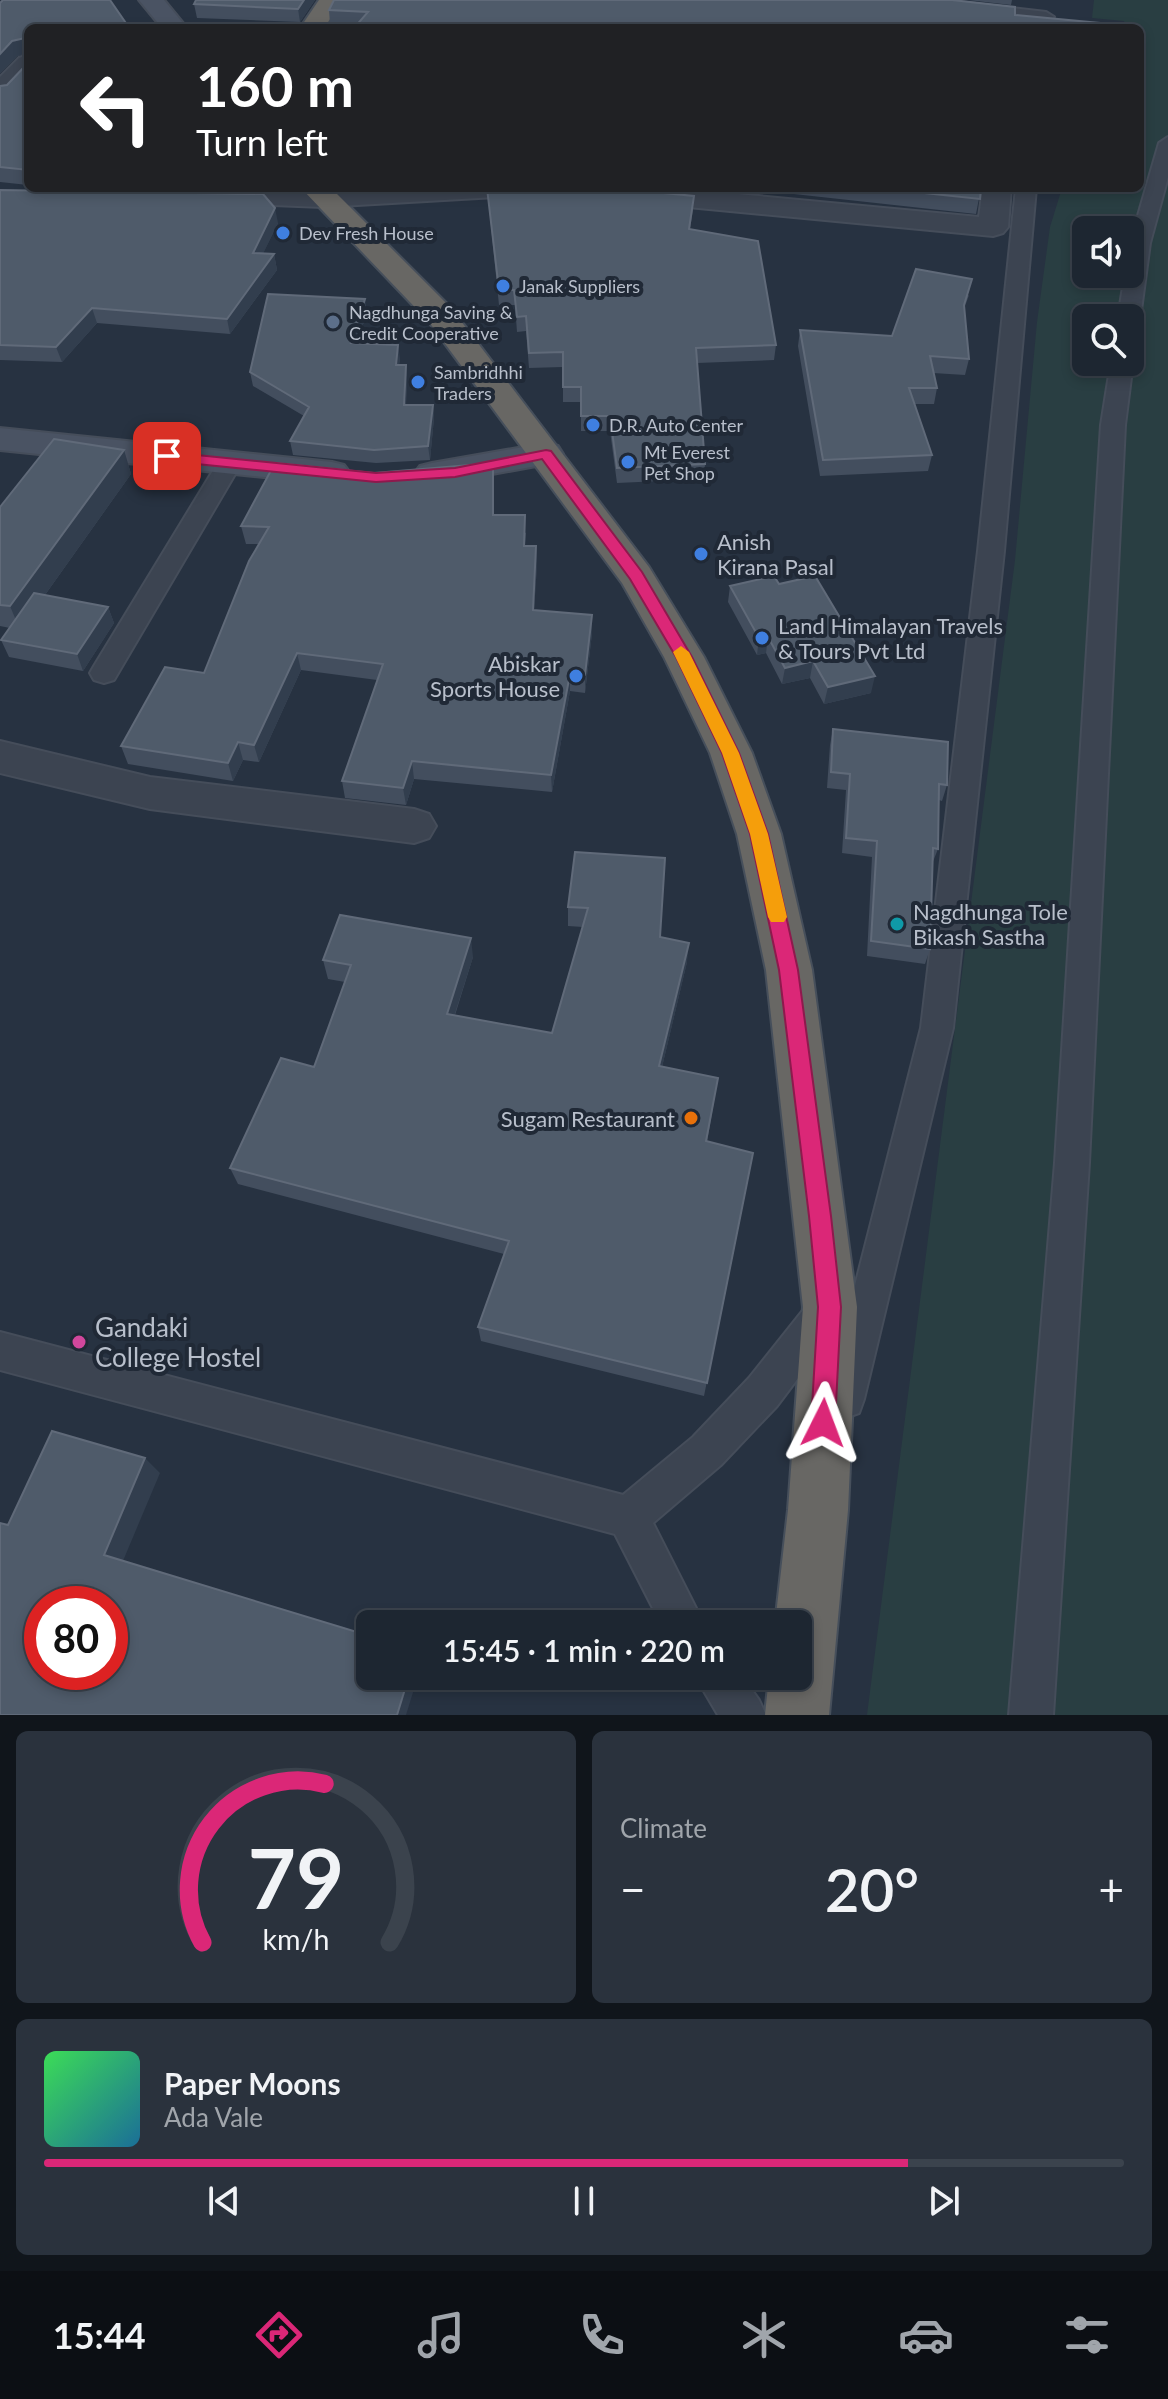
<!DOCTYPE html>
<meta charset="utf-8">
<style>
:root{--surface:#1d2631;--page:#2a323d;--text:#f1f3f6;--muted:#a0a5ab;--line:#3b434d;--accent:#db2777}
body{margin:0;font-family:Lato,sans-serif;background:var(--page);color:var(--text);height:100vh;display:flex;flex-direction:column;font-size:30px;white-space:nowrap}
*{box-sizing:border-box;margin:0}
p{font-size:26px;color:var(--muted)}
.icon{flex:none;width:44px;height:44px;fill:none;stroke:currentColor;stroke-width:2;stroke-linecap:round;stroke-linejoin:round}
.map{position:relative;height:1715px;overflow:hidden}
.sheet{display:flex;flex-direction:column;gap:16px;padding:16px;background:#10151b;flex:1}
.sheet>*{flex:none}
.hud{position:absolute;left:24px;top:24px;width:1120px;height:168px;border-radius:12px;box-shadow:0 4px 12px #0003,0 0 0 2px var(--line);background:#202124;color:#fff;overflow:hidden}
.tools{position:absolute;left:1072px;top:216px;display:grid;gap:16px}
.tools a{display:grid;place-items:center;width:72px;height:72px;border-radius:12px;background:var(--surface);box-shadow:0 4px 12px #0003,0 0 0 2px var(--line);font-size:40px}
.speed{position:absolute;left:24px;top:1586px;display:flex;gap:16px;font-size:40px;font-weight:700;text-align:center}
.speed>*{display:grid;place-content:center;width:104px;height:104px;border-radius:50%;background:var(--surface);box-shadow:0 4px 12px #0003,0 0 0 2px var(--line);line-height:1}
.speed .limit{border:12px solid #d22;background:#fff;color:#111}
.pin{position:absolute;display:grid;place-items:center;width:68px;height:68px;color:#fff;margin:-34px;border-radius:16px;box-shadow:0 4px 12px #0006}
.me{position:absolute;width:88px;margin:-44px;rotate:3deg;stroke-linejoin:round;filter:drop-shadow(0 0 6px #0008)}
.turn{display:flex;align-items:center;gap:28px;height:168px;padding:0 40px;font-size:36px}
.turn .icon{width:104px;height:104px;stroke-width:2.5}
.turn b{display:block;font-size:56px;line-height:68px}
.big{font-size:60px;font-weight:600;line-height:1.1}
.sheet .card{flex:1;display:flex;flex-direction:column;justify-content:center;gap:12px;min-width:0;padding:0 28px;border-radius:12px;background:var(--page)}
.sheet .dial{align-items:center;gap:0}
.dial svg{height:208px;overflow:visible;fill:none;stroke:var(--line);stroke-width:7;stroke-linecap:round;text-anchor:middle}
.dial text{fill:var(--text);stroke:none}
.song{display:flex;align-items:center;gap:24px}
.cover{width:96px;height:96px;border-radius:12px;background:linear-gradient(135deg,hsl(130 70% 55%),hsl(200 70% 35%))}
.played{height:8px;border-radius:4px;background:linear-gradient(90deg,var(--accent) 80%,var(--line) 80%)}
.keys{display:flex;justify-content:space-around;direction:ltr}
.heat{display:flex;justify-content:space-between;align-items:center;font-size:44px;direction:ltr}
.sheet .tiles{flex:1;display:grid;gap:16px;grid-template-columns:1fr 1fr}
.card:last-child{grid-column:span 2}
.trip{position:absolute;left:356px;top:1610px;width:456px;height:80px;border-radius:12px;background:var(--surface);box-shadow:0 4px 12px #0003,0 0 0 2px var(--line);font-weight:600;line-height:80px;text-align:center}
.menu{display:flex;height:128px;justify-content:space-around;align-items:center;background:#0c0f14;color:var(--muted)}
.menu .icon{width:56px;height:56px}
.menu .on{color:var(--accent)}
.menu b{font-size:36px;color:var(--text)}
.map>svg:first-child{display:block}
.green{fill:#293e42;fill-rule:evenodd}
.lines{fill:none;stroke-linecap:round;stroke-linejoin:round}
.service-casing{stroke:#454d5a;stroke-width:4}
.minor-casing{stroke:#454d5a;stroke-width:4}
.secondary-casing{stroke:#454d5a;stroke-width:4}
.trunk-casing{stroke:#464f5b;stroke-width:4}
.service{fill:#3c4451;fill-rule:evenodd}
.minor{fill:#3c4451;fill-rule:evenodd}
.secondary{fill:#4a5363;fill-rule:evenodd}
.trunk{fill:#686764;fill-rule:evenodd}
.wall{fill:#434e5e}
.shaded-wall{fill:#323e4e}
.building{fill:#4f5b6a;stroke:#606a79;stroke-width:2;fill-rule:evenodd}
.route{fill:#db2777;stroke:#8e194d;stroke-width:2}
.slow{fill:#f59e0b}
.shop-dot{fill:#3f7fe0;stroke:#202936;stroke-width:3}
.service-dot{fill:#5c6f8a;stroke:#202936;stroke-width:3}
.culture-dot{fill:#0f9aa8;stroke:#202936;stroke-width:3}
.food-dot{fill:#e8710a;stroke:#202936;stroke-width:3}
.hotel-dot{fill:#d1479c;stroke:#202936;stroke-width:3}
.labels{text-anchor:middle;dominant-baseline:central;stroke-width:8;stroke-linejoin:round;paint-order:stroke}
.far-poi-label{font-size:18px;fill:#b8bfcb;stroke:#202936;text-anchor:start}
.poi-label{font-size:22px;fill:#b8bfcb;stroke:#202936;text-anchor:start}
.near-poi-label{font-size:26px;fill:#b8bfcb;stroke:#202936;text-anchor:start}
</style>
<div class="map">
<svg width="1168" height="1715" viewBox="0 0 1168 1715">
<rect width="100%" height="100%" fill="#273241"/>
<path class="green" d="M1094,0h74v1715h-301l148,-1155 22,-238 13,-95 12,-39h78v-160h-15l-1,-7 -32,-3zM1086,230h44v44h-44zM1086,318h44v44h-44z"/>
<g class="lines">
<g class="service-casing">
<path id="service" d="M891,0h51l104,12 8,5 -8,5 -147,-17z
M1168,137v40l-18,66 -10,75 -10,6v-6h-12l7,-44h5v-31l29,-100z
M1016,188h20l-32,363 -51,477 -89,371 -5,14 -14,5 -14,-5 -5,-14 95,-371 57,-477z
M1130,358l3,4 -8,63 -36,738 -36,552h-44l46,-552 46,-738 10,-63h19z
M229,456l8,3 4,5 -127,216 -10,3 -10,-3 -4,-7 4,-7 123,-202 4,-5z
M825,1294l13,5 6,13 -6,13 -61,81 -56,59 -68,58 51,101h-43l-46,-90 -615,-164v-38l623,163 70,-58 56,-59 63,-79z
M695,1676h47l17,24 7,15h-48z"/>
</g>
<g class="minor-casing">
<path id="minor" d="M28,55v23l-19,20 -9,2v-23l19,-19z
M205,188h305l-4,6 -10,3 -173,10 -126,-5 -4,-6 4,-6z
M569,188h104l306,29 4,-29h28l-3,39 -5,6 -10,3 -410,-39 -10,-3z
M0,741l150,36 264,32 15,5 7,12 -7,12 -15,5 -264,-34 -150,-36z"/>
</g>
<g class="secondary-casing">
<path id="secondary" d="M139,0h25l23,28h-25z
M0,428l332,34 12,3 6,8 -6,8 -12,3 -332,-34z
M546,443l12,3 5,8 -5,8 -126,23 -12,-3 -6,-8 6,-8 12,-3z"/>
</g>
<g class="trunk-casing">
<path id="trunk" d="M319,0h24l-19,28h-24z
M301,188h30l120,120 198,259 55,90 48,96 29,81 31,136 45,337 -9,203 -19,205h-64l4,-39h29v-52h-23l13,-114 15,-203 -37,-337 -29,-136 -27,-81 -46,-96 -42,-74 -193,-261z"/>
</g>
<use href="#service" class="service"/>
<use href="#minor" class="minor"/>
<use href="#secondary" class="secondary"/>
<use href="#trunk" class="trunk"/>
</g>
<path class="wall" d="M315,0l-15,22 -103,-4 -3,-14z
M952,0l-596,25 -26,-1 -1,-14z
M968,0h44l-1,5z
M0,3l28,25v157l-28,-3v-96l7,-1 19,-20v-11l-9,2 -17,17z
M487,188l206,22 -3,19 86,116 -2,15 -77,3 8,101 -1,15 -87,4 -7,-52h-29v-29h-18v-35l-34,1 -3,-37 -9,1 -2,-27h-16z
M738,188h243l-5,26z
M0,190l278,33 -15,30 11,1 3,16 -47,64 -133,-11 -35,39 -62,-2z
M969,295l-5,14 5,50 -4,16 -32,-2 4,15 -3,16h-20l18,51 -4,16 -108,5 -22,-130 2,-16 92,6z
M367,312l-10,31 43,15 -1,7h7l1,13 -1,27h27l1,13 -4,42 -54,3 -83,-8 -3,-14 14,-25 -51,-30 -3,-14z
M124,450l7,24 -86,121 63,12 6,16 -31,48 -74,-14 -8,-17 9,-12 -10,-2v-119z
M493,463l1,52 32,18 -1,13h11l1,18 -3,47 58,4v18l-7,60 -15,-2 -18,101 -138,-13 -8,26 -61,-7 -3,-17 35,-101 -76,-10 -42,92 -16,-2 -10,21 -105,-17 -7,-18 83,-73 55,-129h-13l-5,-18 133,-53z
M779,584l92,109 -47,11 -14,-26 -28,6 -16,-31 -9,2 -29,-53 2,-16z
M833,729l114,56 -5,16 -3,-1 -1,49 -6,15 -2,85 -5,15 -58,-8 5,-99 -30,-4 4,-63 -19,-2 3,-43z
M575,852l85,85 27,25 -25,105 53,29 -8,46 46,11 -49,243 -223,-55 -3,-14 26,-73 -266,-70 -8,-16 84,-101 31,-85 -17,-3 -5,-19 150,-3 -18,58 97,18 31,-106 -15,-1v-19z"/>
<path class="shaded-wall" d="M304,0h11l-15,22 -2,-13z
M25,38l3,15 -11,3 -17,17v-19l12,-13z
M275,208l3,15 -22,45 -3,-15z
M274,254l3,16 -47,64 -3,-15z
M365,299l2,13 -14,44 -2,-13z
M92,308l5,15 -35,39 -6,-15z
M398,345l2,13 -3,21 -1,-14z
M406,365l1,13 -2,40 -1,-13z
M433,405l1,13 -4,42 -2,-14z
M124,450l7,24 -111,156 -10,-24z
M536,546l1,18 -4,64v-18z
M108,607l6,16 -31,48 -6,-17z
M592,615v18l-7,60v-18z
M768,637l-2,16 -9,2 2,-17z
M297,653l4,17 -42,92 -5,-17z
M813,661l-3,17 -28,6 3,-16z
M570,674v17l-18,101 -1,-17z
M875,676l-4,17 -47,11 4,-17z
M238,742l5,18 -10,21 -5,-18z
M412,761l2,18 -8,26 -3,-17z
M471,938l2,19 -24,75 -2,-18z
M689,943l-2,19 -29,122 1,-18z
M145,1458l15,15 -40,95 -16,-13z
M409,1676h9l-12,39h-9z"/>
<path class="building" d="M3,0h107l18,26h48v2h-148v142l-28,-3v-81l7,-1 19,-20 -1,-27 -13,3 -12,13v-51z
M196,0h108l-6,9 -104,-5z
M334,0h618l63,7v8l95,9 -1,4h-755l14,-16 -39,-2z
M487,188h125l82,8 -5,33 69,12 18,104 -80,3 9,116 -88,4 -7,-52h-29v-29h-18v-35l-34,1 -3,-37 -9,1 -3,-27h-15z
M877,188h104l-1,11z
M0,190l263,4 12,14 -22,45 21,1 -47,65 -135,-11 -36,39 -56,-2z
M916,269l56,10 -8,26 5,54 -39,-3 7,32h-28l23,67 -109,5 -23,-130 92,6z
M268,294l97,5 -14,44 47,2 -2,20h10l-2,40h29l-5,41 -54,4 -84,-9 19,-34 -59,-35z
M54,439l70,11 -114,156 -10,-1v-98z
M275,463l99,10 119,-10v52h32l-1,31h12l-3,64 59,5 -7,60 -15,-1 -19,101 -139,-14 -9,27 -61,-7 41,-117 -86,-11 -43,92 -16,-3 -10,21 -107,-17 44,-79 39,6 45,-112 20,-34 -28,-1z
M774,576l5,8 36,-8 60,100 -47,11 -15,-26 -28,7 -17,-31 -9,1 -29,-52z
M34,593l74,14 -31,47 -76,-14z
M833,729l115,13 -1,43 -8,-1 -1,65 -5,-1 -3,101 -59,-8 6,-100 -31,-3 4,-64 -19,-2z
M575,852l90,6 -5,79 29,6 -30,123 59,12 -12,63 47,12 -46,230 -229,-56 31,-86 -279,-73 51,-110 33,9 37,-102 -28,-5 17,-45 131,23 -24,76 105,19 36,-125 -20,-1z
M52,1431l93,27 -41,97 266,81v40h39l-12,39h-397v-192l8,2zM42,1604h68v68h-68z"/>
<path class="route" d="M546,450l5,1 91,121 50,85 47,96 29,81 30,136 33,246 10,91 -6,116 -4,8 -8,4 -9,-4 -3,-8 7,-116 -9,-91 -30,-246 -29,-136 -28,-81 -46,-96 -46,-78 -88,-120 -87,18 -79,5 -209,-21 -7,-5 7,-4 209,21 79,-5z"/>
<path class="slow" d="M681,646l8,6 50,101 29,81 19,83 -3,5h-13l-3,-5 -18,-83 -28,-81 -49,-101z"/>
<g class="shop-dot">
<circle cx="283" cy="233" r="8"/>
<circle cx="503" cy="286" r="8"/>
<circle cx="418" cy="382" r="8"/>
<circle cx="593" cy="425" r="8"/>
<circle cx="628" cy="462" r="8"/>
<circle cx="701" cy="554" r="8"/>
<circle cx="762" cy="638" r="8"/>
<circle cx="576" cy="676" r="8"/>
</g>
<circle class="service-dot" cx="333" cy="322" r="8"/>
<circle class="culture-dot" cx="897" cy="924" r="8"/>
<circle class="food-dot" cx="691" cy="1118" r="8"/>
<circle class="hotel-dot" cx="79" cy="1342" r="8"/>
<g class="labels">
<g class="far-poi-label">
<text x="299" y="233">Dev Fresh House</text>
<text x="519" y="286">Janak Suppliers</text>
<text x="349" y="312">Nagdhunga Saving &amp;<tspan x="349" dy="21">Credit Cooperative</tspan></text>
<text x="434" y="372">Sambridhhi<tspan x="434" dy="21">Traders</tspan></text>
<text x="609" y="425">D.R. Auto Center</text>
<text x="644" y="452">Mt Everest<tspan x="644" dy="21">Pet Shop</tspan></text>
</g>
<g class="poi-label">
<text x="717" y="541">Anish<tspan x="717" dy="25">Kirana Pasal</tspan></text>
<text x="778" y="625">Land Himalayan Travels<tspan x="778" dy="25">&amp; Tours Pvt Ltd</tspan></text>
<text x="560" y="663" text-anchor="end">Abiskar<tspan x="560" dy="25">Sports House</tspan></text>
<text x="913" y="911">Nagdhunga Tole<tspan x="913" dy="25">Bikash Sastha</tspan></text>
<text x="675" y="1118" text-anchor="end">Sugam Restaurant</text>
</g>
<g class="near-poi-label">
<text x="95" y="1327">Gandaki<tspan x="95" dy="30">College Hostel</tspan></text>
</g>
</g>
</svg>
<div class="tools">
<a><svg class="icon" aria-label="sound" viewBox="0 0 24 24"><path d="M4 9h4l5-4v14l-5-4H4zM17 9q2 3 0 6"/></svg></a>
<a><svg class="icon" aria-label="search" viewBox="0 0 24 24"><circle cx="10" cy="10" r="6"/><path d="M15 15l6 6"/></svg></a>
</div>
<div class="speed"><div class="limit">80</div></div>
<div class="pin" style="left:167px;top:456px;background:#d93025"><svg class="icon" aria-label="arrive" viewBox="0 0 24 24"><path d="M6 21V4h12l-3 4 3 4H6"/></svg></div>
<svg class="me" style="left:823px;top:1423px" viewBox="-20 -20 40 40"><path d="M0-17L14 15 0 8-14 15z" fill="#db2777" stroke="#fff" stroke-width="4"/></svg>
<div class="trip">15:45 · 1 min · 220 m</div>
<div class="hud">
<div class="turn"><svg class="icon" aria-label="left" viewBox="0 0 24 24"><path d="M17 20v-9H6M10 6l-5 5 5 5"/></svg><div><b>160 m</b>Turn left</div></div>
</div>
</div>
<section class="sheet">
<div class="tiles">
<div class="card dial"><svg viewBox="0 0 100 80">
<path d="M14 69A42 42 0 1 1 86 69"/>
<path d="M14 69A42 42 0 0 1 61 8" stroke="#db2777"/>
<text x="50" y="56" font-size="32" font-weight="700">79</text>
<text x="50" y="72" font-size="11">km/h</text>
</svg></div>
<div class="card"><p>Climate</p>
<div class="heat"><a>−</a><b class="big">20°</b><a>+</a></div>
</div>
<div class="card">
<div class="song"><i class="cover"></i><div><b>Paper Moons</b><p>Ada Vale</p></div></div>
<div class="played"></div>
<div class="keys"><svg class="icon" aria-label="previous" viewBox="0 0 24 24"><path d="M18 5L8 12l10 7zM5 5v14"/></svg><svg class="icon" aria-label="pause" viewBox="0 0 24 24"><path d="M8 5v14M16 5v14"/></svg><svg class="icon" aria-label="next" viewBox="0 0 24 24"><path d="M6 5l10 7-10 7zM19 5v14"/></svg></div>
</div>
</div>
</section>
<nav class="menu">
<b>15:44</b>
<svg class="icon on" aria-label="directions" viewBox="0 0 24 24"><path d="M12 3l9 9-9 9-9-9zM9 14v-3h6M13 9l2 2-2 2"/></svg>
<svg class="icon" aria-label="music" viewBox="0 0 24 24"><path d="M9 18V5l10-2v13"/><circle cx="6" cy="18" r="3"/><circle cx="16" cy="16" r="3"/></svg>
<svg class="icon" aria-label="phone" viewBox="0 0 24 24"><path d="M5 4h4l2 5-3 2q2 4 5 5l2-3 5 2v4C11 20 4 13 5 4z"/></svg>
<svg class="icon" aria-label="climate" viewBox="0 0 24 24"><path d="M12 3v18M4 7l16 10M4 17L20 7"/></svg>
<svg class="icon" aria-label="car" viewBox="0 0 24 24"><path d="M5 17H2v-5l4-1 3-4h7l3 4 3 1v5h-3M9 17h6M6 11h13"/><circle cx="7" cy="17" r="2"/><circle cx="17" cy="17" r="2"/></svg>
<svg class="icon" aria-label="filters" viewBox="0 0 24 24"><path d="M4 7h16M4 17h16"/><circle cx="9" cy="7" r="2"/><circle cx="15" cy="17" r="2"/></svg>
</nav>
